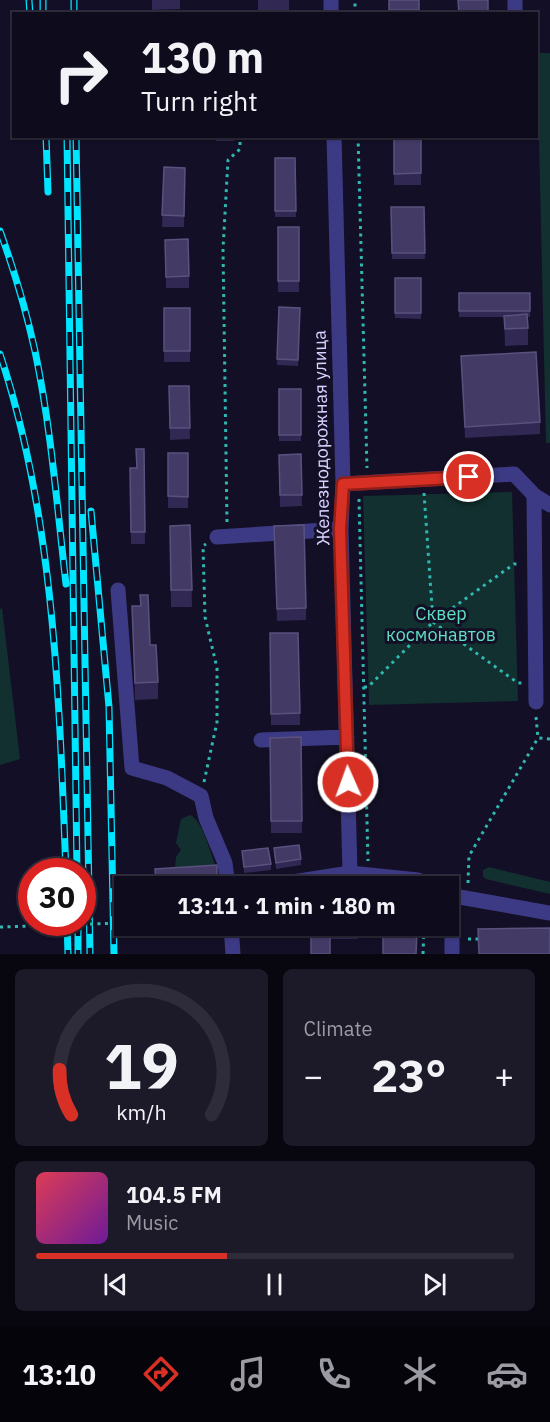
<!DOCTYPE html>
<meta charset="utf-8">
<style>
:root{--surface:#0e0b1c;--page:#1c1929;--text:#f1f3f6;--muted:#9b9ba3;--line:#2e2b3b;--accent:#d93025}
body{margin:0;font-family:"IBM Plex Sans",sans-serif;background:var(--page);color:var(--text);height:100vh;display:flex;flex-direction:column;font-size:22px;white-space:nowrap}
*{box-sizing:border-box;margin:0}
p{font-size:20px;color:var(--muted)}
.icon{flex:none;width:33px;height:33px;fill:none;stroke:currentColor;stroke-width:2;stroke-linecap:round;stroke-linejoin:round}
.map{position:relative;height:954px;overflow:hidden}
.details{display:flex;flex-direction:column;gap:15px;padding:15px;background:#08060f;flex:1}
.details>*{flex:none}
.top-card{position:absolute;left:12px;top:12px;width:526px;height:126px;border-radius:0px;box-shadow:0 2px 4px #0004,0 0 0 2px var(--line);background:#0e0b1c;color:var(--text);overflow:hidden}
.speed{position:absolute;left:18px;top:858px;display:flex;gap:12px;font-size:30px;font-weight:700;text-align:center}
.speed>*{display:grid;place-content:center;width:78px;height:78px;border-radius:50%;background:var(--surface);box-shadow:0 2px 4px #0004,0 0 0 2px var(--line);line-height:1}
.speed .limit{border:9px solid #d22;background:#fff;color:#111}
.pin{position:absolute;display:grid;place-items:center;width:51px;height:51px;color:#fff;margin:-26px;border:3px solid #fff;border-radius:50%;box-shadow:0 2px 6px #0007}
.me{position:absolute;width:66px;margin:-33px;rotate:358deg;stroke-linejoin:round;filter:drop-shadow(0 0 4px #0008)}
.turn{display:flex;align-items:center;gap:21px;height:126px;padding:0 30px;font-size:27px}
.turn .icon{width:78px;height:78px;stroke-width:2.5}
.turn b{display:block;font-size:42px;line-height:51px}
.big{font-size:45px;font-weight:700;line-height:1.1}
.details .widget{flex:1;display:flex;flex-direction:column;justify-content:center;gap:9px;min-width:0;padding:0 21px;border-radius:9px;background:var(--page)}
.details .dial{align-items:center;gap:0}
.dial svg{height:156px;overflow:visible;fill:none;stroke:var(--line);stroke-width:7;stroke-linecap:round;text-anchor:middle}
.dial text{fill:var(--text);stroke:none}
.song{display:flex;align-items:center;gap:18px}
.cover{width:72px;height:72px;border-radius:9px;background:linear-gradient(135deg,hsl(350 70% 55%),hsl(280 70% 35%))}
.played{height:6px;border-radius:3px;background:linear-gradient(90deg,var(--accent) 40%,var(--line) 40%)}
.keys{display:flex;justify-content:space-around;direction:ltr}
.heat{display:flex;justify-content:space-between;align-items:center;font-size:33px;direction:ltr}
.details .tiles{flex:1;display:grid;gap:15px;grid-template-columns:1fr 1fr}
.widget:last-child{grid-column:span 2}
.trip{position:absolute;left:114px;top:876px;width:345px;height:60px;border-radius:0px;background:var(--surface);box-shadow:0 2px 4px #0004,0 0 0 2px var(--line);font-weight:700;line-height:60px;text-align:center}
.dock{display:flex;height:96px;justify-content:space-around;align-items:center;background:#06040b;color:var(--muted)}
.dock .icon{width:42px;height:42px}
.dock .current{color:var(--accent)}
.dock b{font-size:27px;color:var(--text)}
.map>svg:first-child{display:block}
.green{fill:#12302f}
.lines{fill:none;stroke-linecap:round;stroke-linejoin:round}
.path{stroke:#2fb8b0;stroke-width:3;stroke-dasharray:3 4.5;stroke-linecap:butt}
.minor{stroke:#3d3a85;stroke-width:15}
.rail-casing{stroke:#00e5ff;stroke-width:7}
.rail{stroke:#130f26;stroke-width:4.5;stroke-dasharray:14;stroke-linecap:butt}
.path-bridge{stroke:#2fb8b0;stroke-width:3;stroke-dasharray:3 4.5;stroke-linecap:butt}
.wall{fill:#312854}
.building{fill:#433a66;stroke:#5a527e;stroke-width:1.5}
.route-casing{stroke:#8d1f18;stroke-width:15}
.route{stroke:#d93025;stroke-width:10}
.labels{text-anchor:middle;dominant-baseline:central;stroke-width:6;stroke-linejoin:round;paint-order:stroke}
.street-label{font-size:18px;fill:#d9d4ff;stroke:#130f26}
.park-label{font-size:18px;fill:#5fe0c0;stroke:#130f26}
</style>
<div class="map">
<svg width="550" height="954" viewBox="0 0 550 954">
<rect width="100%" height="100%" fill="#130f26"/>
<path class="green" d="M537,53h13v390h-4z
M512,492l6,209 -149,4 -6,-209z
M2,608l18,151 -20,6v-156z
M190,815c13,5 21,41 27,55l-42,-2 1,-11 5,-7 -5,-7 5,-24z
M489,867l61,15v12l-64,-15 -3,-3v-6z"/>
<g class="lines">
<path class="path" d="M355,14v-14
M358,136l9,332
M424,493l9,128
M359,499l9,362
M227,522l-4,-273 5,-89 12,-11v-13
M433,622l85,61h5
M364,687h4l65,-65 81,-58h7
M536,717l2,21 12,1
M204,782l13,-60v-54l-12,-51 -2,-71 3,-2
M468,883l1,-27 69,-118
M168,926h17
M468,939h13
M423,954l1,-28"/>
<path class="minor" d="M331,14v-14
M515,14v-14
M334,136l9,348 -2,45 9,344 68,7 13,6
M343,484l171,-10 20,21 2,207
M534,495l16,10
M217,537l124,-8
M118,590l14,178 35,10 34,18 5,22 19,45 3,23
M261,740l86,-3
M267,886l83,-13
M448,895l102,18
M231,926l2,28
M452,954v-57"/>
<g class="rail-casing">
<path id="rail" d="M29,0l1,14
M43,0v14
M74,0v14
M46,136l2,56
M67,136l10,736
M76,136l14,818
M0,231c14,39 26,79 35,120 16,76 22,155 31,233
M0,354c55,167 59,344 66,518
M91,511l18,196 5,247
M67,922l1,32
M78,922v32"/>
</g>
<use href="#rail" class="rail"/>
<path class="path-bridge" d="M0,927l124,-4"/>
</g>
<path class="wall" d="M152,0h28v9l-28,1z
M258,0h31v14h-31z
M389,0h30v14h-30z
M216,136h18v5h-18z
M394,136h27v49h-27z
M275,158h20l1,59h-21z
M164,167l21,1 -1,59h-22z
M391,207h33l1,52h-33z
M278,227l21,54v11h-21z
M165,251l24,25v12h-23z
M395,278h26v41l-26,-1z
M459,293h71v24h-2v28l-23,1 -1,-29h-45z
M279,307l21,1 -2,58 -21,-1z
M164,308h26v54h-26z
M461,356l79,66v12l-75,4z
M169,386h20l1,53 -20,1z
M279,389h22v52h-22z
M144,449l1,95h-14l-1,-76h6z
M168,453h20v55h-20z
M301,454l1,52 -22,1 -1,-52z
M190,525l2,82h-21l-1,-81z
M274,537l32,71v12l-29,1z
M140,595l18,87v17l-23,1 -3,-94h8z
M270,633l30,80v12h-29z
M301,737l1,96h-31l-1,-95z
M274,848l27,11v6l-25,4z
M242,851l29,13v6l-27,3z
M217,865v18l-61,3 -1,-17z
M285,926h73v13h-28l-19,-2 -26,1z
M363,926h27v5h-27z"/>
<path class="building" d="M389,0h30v10h-30z
M458,0h30v14h-29z
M394,136h27v37l-27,1z
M275,158h20l1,53h-21z
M164,167l21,1 -1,48 -22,-1z
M391,207h33l1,46h-33z
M278,227h21v54h-21z
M188,239l1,37 -23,1 -1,-37z
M395,278h26v35h-26z
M459,293h71v18h-71z
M279,307l21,1 -2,52 -21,-1z
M164,308h26v43h-26z
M527,314l1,14 -23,1 -1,-13z
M536,352l4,70 -75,5 -4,-71z
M169,386h20l1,42h-20z
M279,389h22v46h-22z
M136,449h8l1,83h-14l-1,-64h7z
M168,453h20v44l-20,-1z
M301,454l1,41h-22l-1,-40z
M190,525l2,65h-21l-1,-64z
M304,525l2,83 -29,1 -3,-83z
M140,595h8l2,50h6l2,37 -23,1 -3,-77h9z
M270,633h28l2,80 -29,1z
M301,737l1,84h-31l-1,-83z
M299,845l2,14 -25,4 -2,-15z
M268,848l3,16 -27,3 -2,-16z
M217,865v12l-61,4 -1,-12z
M285,926h73v7l-28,1v20h-19v-23l-26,1z
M550,928v26h-71l-1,-25z
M383,931h34l-1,23h-33z"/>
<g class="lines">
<g class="route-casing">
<path id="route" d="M348,782l-8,-253 3,-45 126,-7"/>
</g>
<use href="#route" class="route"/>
</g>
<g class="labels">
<g class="street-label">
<text transform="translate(321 438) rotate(-91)">Железнодорожная улица</text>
</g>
<g class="park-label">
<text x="441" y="613">Сквер<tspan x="441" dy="21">космонавтов</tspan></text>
</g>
</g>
</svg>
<div class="speed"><div class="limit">30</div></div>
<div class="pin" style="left:469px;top:477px;background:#d93025"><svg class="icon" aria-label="arrive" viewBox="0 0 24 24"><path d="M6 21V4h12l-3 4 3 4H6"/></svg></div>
<svg class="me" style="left:348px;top:782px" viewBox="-20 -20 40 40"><circle r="17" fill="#d93025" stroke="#fff" stroke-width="3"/><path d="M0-11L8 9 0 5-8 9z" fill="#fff"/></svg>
<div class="trip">13:11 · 1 min · 180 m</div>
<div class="top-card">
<div class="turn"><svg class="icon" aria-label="right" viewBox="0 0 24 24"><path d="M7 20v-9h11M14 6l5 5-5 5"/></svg><div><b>130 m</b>Turn right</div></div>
</div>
</div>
<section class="details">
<div class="tiles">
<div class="widget dial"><svg viewBox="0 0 100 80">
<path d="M14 69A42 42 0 1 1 86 69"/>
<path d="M14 69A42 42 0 0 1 8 46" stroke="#d93025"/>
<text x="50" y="56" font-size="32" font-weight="700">19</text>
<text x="50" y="72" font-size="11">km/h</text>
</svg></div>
<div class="widget"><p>Climate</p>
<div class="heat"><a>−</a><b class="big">23°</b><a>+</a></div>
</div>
<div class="widget">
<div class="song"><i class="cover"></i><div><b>104.5 FM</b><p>Music</p></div></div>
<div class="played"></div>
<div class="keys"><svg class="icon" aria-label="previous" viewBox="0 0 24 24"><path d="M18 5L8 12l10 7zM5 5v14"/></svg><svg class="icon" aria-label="pause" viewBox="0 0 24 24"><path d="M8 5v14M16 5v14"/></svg><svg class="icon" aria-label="next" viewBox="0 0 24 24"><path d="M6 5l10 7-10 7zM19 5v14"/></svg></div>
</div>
</div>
</section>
<nav class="dock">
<b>13:10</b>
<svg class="icon current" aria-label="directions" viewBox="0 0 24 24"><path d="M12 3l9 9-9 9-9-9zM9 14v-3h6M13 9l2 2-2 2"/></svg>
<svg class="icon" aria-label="music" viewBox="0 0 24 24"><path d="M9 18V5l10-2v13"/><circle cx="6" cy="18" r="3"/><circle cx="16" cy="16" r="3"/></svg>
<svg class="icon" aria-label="phone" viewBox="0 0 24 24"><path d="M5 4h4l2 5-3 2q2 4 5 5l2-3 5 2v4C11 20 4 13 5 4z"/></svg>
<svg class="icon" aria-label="climate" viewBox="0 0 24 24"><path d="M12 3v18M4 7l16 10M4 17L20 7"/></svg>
<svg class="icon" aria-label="car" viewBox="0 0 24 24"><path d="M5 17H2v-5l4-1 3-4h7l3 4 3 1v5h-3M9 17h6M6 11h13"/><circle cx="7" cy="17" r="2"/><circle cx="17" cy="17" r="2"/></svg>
</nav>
